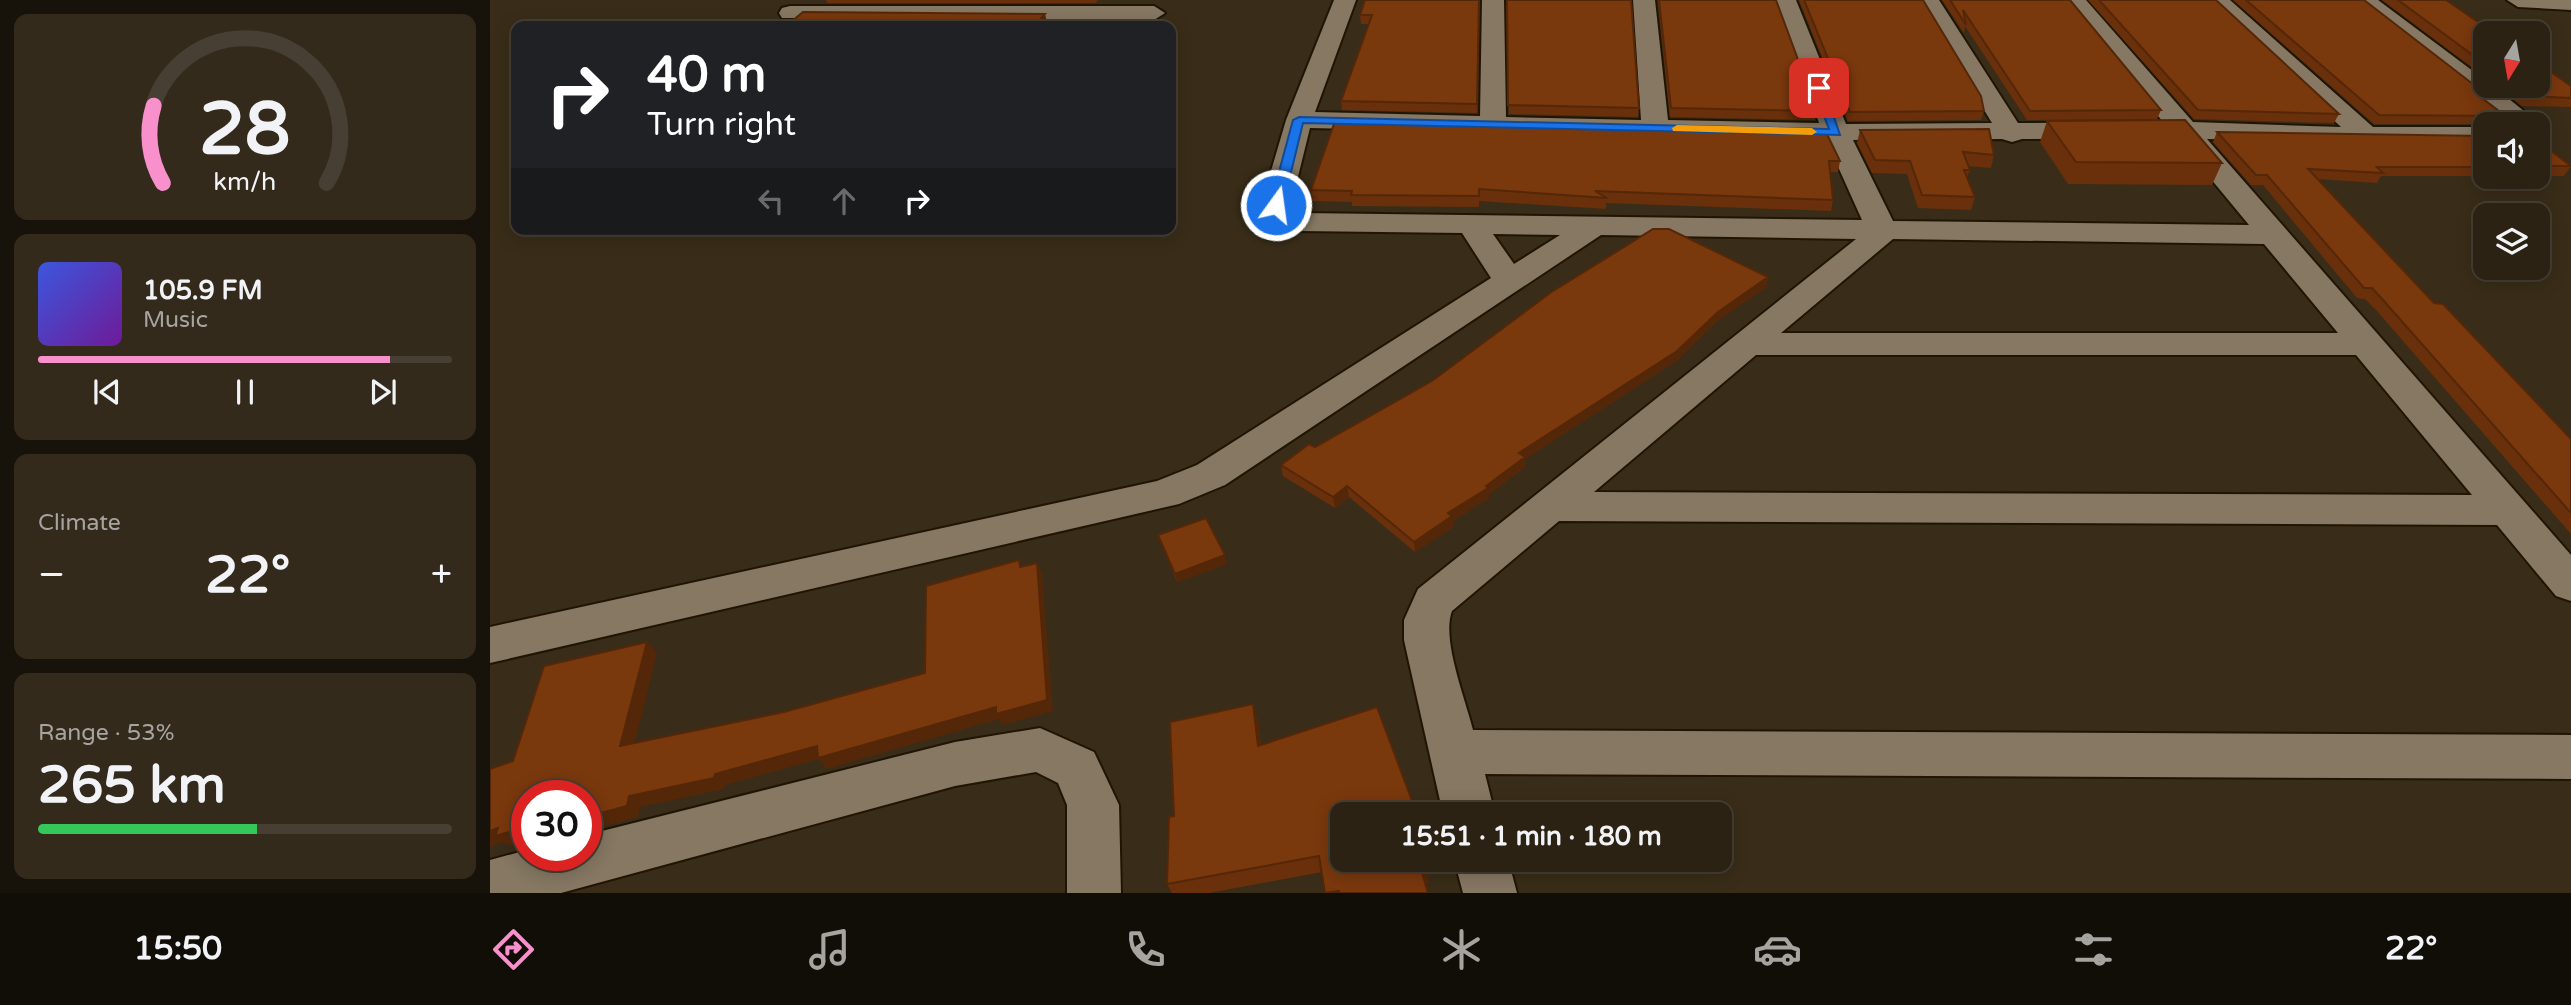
<!DOCTYPE html>
<meta charset="utf-8">
<style>
:root{--surface:#2b2213;--page:#332a1c;--text:#f1f3f6;--muted:#a6a4a0;--line:#473f33;--accent:#f890cb}
body{margin:0;font-family:"Varela Round",sans-serif;background:var(--page);color:var(--text);height:100vh;display:flex;flex-direction:column;font-size:26px;white-space:nowrap}
*{box-sizing:border-box;margin:0}
p{font-size:23px;color:var(--muted)}
.icon{flex:none;width:38px;height:38px;fill:none;stroke:currentColor;stroke-width:2;stroke-linecap:round;stroke-linejoin:round}
.map{position:relative;flex:1;overflow:hidden}
.sheet{display:flex;flex-direction:column;gap:14px;padding:14px;background:#18130a;width:490px}
.sheet>*{flex:none}
.top-card{position:absolute;left:21px;top:21px;width:665px;height:214px;border-radius:14px;box-shadow:0 4px 18px #0003,0 0 0 2px var(--line);background:#202124;color:#fff;overflow:hidden}
.needle{width:46px;rotate:191deg}
.fabs{position:absolute;left:1983px;top:21px;display:grid;gap:14px}
.fabs a{display:grid;place-items:center;width:77px;height:77px;border-radius:14px;background:var(--surface);box-shadow:0 4px 18px #0003,0 0 0 2px var(--line);font-size:35px}
.speed{position:absolute;left:21px;top:780px;display:flex;gap:14px;font-size:35px;font-weight:700;text-align:center}
.speed>*{display:grid;place-content:center;width:91px;height:91px;border-radius:50%;background:var(--surface);box-shadow:0 4px 18px #0003,0 0 0 2px var(--line);line-height:1}
.speed .limit{border:10px solid #d22;background:#fff;color:#111}
.pin{position:absolute;display:grid;place-items:center;width:60px;height:60px;color:#fff;margin:-30px;border-radius:14px;box-shadow:0 4px 10px #0006}
.me{position:absolute;width:77px;margin:-38px;rotate:14deg;stroke-linejoin:round;filter:drop-shadow(0 0 5px #0008)}
.turn{display:flex;align-items:center;gap:24px;height:147px;padding:0 21px;font-size:32px}
.turn .icon{width:91px;height:91px;stroke-width:2.5}
.turn b{display:block;font-size:49px;line-height:60px}
.lanes{display:flex;align-items:center;height:66px;padding:0 21px;background:#0003;justify-content:center;gap:35px;direction:ltr}
.lanes .off{opacity:.35}
.big{font-size:52px;font-weight:700;line-height:1.1}
.sheet .card{flex:1;display:flex;flex-direction:column;justify-content:center;gap:10px;min-width:0;padding:0 24px;border-radius:14px;background:var(--page)}
.sheet .dial{align-items:center;gap:0}
.dial svg{height:182px;overflow:visible;fill:none;stroke:var(--line);stroke-width:7;stroke-linecap:round;text-anchor:middle}
.dial text{fill:var(--text);stroke:none}
.song{display:flex;align-items:center;gap:21px}
.cover{width:84px;height:84px;border-radius:10px;background:linear-gradient(135deg,hsl(230 70% 55%),hsl(280 70% 35%))}
.played{height:7px;border-radius:4px;background:linear-gradient(90deg,var(--accent) 85%,var(--line) 85%)}
.keys{display:flex;justify-content:space-around;direction:ltr}
.heat{display:flex;justify-content:space-between;align-items:center;font-size:38px;direction:ltr}
.charge{height:10px;border-radius:5px;background:linear-gradient(90deg,#34c759 53%,var(--line) 0)}
.trip{position:absolute;left:840px;top:802px;width:402px;height:70px;border-radius:14px;background:var(--surface);box-shadow:0 4px 18px #0003,0 0 0 2px var(--line);font-weight:700;line-height:70px;text-align:center}
.tabs{display:flex;height:112px;justify-content:space-around;align-items:center;background:#110e08;color:var(--muted)}
.tabs .icon{width:49px;height:49px}
.tabs .current{color:var(--accent)}
.tabs b{font-size:32px;color:var(--text)}
main{display:flex;flex:1;min-height:0}
.map>svg:first-child{display:block}
.lines{fill:none;stroke-linecap:round;stroke-linejoin:round}
.minor-casing{stroke:#201503;stroke-width:4}
.minor{fill:#867863;fill-rule:evenodd}
.wall{fill:#69300b}
.shaded-wall{fill:#552709}
.building{fill:#7a380d;stroke:#552709;stroke-width:2}
.route{fill:#1a73e8;stroke:#114b97;stroke-width:2}
.slow{fill:#f59e0b}
</style>
<main>
<section class="sheet">
<div class="card dial"><svg viewBox="0 0 100 80">
<path d="M14 69A42 42 0 1 1 86 69"/>
<path d="M14 69A42 42 0 0 1 10 35" stroke="#f890cb"/>
<text x="50" y="56" font-size="32" font-weight="700">28</text>
<text x="50" y="72" font-size="11">km/h</text>
</svg></div>
<div class="card">
<div class="song"><i class="cover"></i><div><b>105.9 FM</b><p>Music</p></div></div>
<div class="played"></div>
<div class="keys"><svg class="icon" aria-label="previous" viewBox="0 0 24 24"><path d="M18 5L8 12l10 7zM5 5v14"/></svg><svg class="icon" aria-label="pause" viewBox="0 0 24 24"><path d="M8 5v14M16 5v14"/></svg><svg class="icon" aria-label="next" viewBox="0 0 24 24"><path d="M6 5l10 7-10 7zM19 5v14"/></svg></div>
</div>
<div class="card"><p>Climate</p>
<div class="heat"><a>−</a><b class="big">22°</b><a>+</a></div>
</div>
<div class="card"><p>Range · 53%</p><b class="big">265 km</b><div class="charge"></div></div>
</section>
<div class="map">
<svg width="2081" height="893" viewBox="0 0 2081 893">
<rect width="100%" height="100%" fill="#392d19"/>
<g class="lines">
<g class="minor-casing">
<path id="minor" d="M844,0h22l-41,112 165,4 2,-116h22l2,117 135,3 -8,-120h22l13,120 151,3 -45,-123h22l50,124 146,-1 -75,-123h22l79,123 145,-1 -100,-122h23l107,122 148,5 -135,-127h24l143,127h112v16l-278,-4 364,416v46l-15,-5 -59,-71 -938,-4 -107,90c-11,28 14,90 21,119l1098,5v44l-1086,-5 10,40h-52l-39,-174v-20l14,-31 438,-350 -255,-4 -376,250 -46,19 -689,159v-36l667,-146 40,-16 294,-187 -29,-45 -163,-2 -29,-8 -9,-18 25,-85zM820,128l516,12 36,80 -562,-7 -6,-2 -3,-6zM1687,138l72,87 -356,-4 -40,-81 149,-1 10,3 10,-3zM1003,234l67,1 -46,29zM1403,239l371,5 74,89h-557zM1266,355h600l116,140 -878,-3z
M1863,0h25l107,80v6h8l47,38 -2,4v-4h-28z
M2017,0h64v10l-53,-3z
M300,6h364l11,7 -11,7 -372,-2 -3,-5 3,-5z
M550,728l54,24 25,53 2,88h-54v-88l-9,-22 -22,-11 -81,14 -394,107h-71v-33l37,-10v6h59v-21l369,-93z
M964,859h54l9,34h-54z"/>
</g>
<use href="#minor" class="minor"/>
</g>
<path class="wall" d="M336,0h272l-3,3h-267z
M989,0l-2,113 -135,-3 -1,-9 28,-77h-8l-1,-9z
M1017,0l132,108 -1,9 -129,-3z
M1168,0h118l41,111 -2,9 -145,-3z
M1309,0h124l61,111 -3,9 -133,1z
M1452,0h128l91,110 -4,9 -130,1 -62,-94 -1,7z
M1598,0h128l123,114 -5,9 -140,-4z
M1743,0h131l123,95 -3,5 32,24h-142z
M1892,0h64l39,33v44z
M2007,86h74v21l-49,-1z
M1557,121l175,42 -10,22 -144,-1 -28,-42z
M1370,130l134,25 -3,13 -23,-2 2,4 -3,7 8,20 -4,13 -53,-2 -11,-34 -35,-1 -15,-30z
M1336,132l14,29 -2,11h-8l3,28 -2,11 -225,-8v6l-127,-8v6l-127,-1v-4l-39,-1 -2,-11z
M1727,132l268,4v40h-104l-4,7 -59,-4 116,124 137,136v95l-194,-223 -12,-12 -8,-1 -94,-113h-12l-38,-43z
M2048,141l33,25 -7,10h-26z
M1278,277l-2,10 -50,35 -40,39 -151,98v8l-36,27v4l-36,23v6l-38,25 -66,-55 -14,11 -52,-32 -2,-11 34,-18 117,-66z
M668,535l69,29 -50,18z
M768,721l3,24 168,138 -107,-11 -113,21h-37l-5,-9 7,-68z"/>
<path class="shaded-wall" d="M555,14l2,8 -3,4h-10z
M1278,277l-2,10 -50,35 -40,39 -151,98v8l-36,27v4l-36,23v6l-38,25 -1,-10 34,-29 38,-27 33,-33z
M857,486l2,11 -14,11 -2,-11z
M735,555l2,9 -50,18 -2,-8z
M547,563l5,11 11,137 -51,14 -3,-6 -172,50 -8,-10 -94,26 -1,4 -84,18 -2,10 -45,12 -4,-4 -3,1v-10l43,-20 188,-50 179,-39z
M157,642l10,11 -26,105 -11,-12z
M763,704l5,17 5,41 -5,-16z
M37,827v15l-18,4 -6,-4 -13,5v-16l8,-3z
M937,868l2,15 -5,2 -3,-16z"/>
<path class="building" d="M875,0h114l-2,104 -136,-3 31,-86h-12z
M1017,0h124l8,108 -131,-3z
M1169,0h117l41,111 -146,-3z
M1314,0h119l58,96 3,15 -134,1z
M1460,0h120l91,110 -131,1 -67,-101 3,15z
M1609,0h117l123,114 -141,-4z
M1756,0h118l123,95h-9l38,29h-24l1,-8 -114,-1z
M1908,0h48l48,33h-9v31z
M313,12l242,2 -11,12h-248z
M2048,63l33,23v12l-44,-2 -13,-10h24z
M1695,120l37,43 -146,-1 -29,-41z
M845,121l491,11 14,29h-11l4,39 -238,-9 12,7 -128,-9v7l-128,-1 1,-4 -41,-1z
M1499,129l5,26 -31,-3 7,18h-6l11,27 -53,-2 -12,-34 -35,-1 -15,-30z
M1727,132l268,4v31h-108l6,6 -75,-4 126,134 9,1 128,135v74l-188,-213 -11,-12h-8l-97,-113h-11z
M2048,141l33,25h-33z
M1163,229h16l99,48 -50,35 -41,39 -158,102 6,4 -39,29 2,2 -40,25 4,3 -38,26 -67,-56 -14,11 -52,-32 28,-21 6,3 117,-66 118,-88z
M716,518l19,37 -50,19 -17,-39z
M529,560l1,7 17,-4 10,137 -51,14v-7l-178,51 -1,-12 -102,28 -1,4 -85,18 -2,10 -41,11v-21h-59v31l-32,9 3,-8 -8,3v-62l23,-8 31,-95 103,-24 -27,104 164,-34 141,-39 1,-87z
M763,704l5,42 119,-39 34,91 4,16h-73v45h83l2,9 -6,1 7,24h-89v-2l-14,2 -6,-37 -152,28 2,-67 5,-1 -4,-94z"/>
<path class="route" d="M1329,85l5,3 16,47 -537,-12 -20,82 -7,4 -6,-4 23,-85 6,-3 530,12 -16,-41z"/>
<path class="slow" d="M1187,125l135,3 5,4 -5,3 -139,-4 -1,-3z"/>
</svg>
<div class="fabs">
<a><svg class="needle" viewBox="-14 -14 28 28"><path d="M0-13l5 13h-10z" fill="#e53935"/><path d="M0 13l5-13h-10z" fill="#a6a4a0"/></svg></a>
<a><svg class="icon" aria-label="sound" viewBox="0 0 24 24"><path d="M4 9h4l5-4v14l-5-4H4zM17 9q2 3 0 6"/></svg></a>
<a><svg class="icon" aria-label="layers" viewBox="0 0 24 24"><path d="M12 4l9 5-9 5-9-5zM3 14l9 5 9-5"/></svg></a>
</div>
<div class="speed"><div class="limit">30</div></div>
<div class="pin" style="left:1329px;top:88px;background:#d93025"><svg class="icon" aria-label="arrive" viewBox="0 0 24 24"><path d="M6 21V4h12l-3 4 3 4H6"/></svg></div>
<svg class="me" style="left:786px;top:205px" viewBox="-20 -20 40 40"><circle r="17" fill="#1a73e8" stroke="#fff" stroke-width="3"/><path d="M0-11L8 9 0 5-8 9z" fill="#fff"/></svg>
<div class="trip">15:51 · 1 min · 180 m</div>
<div class="top-card">
<div class="turn"><svg class="icon" aria-label="right" viewBox="0 0 24 24"><path d="M7 20v-9h11M14 6l5 5-5 5"/></svg><div><b>40 m</b>Turn right</div></div>
<div class="lanes"><svg class="icon off" aria-label="left" viewBox="0 0 24 24"><path d="M17 20v-9H6M10 6l-5 5 5 5"/></svg><svg class="icon off" aria-label="ahead" viewBox="0 0 24 24"><path d="M12 20V5M6 11l6-6 6 6"/></svg><svg class="icon" aria-label="right" viewBox="0 0 24 24"><path d="M7 20v-9h11M14 6l5 5-5 5"/></svg></div>
</div>
</div>
</main>
<nav class="tabs">
<b>15:50</b>
<svg class="icon current" aria-label="directions" viewBox="0 0 24 24"><path d="M12 3l9 9-9 9-9-9zM9 14v-3h6M13 9l2 2-2 2"/></svg>
<svg class="icon" aria-label="music" viewBox="0 0 24 24"><path d="M9 18V5l10-2v13"/><circle cx="6" cy="18" r="3"/><circle cx="16" cy="16" r="3"/></svg>
<svg class="icon" aria-label="phone" viewBox="0 0 24 24"><path d="M5 4h4l2 5-3 2q2 4 5 5l2-3 5 2v4C11 20 4 13 5 4z"/></svg>
<svg class="icon" aria-label="climate" viewBox="0 0 24 24"><path d="M12 3v18M4 7l16 10M4 17L20 7"/></svg>
<svg class="icon" aria-label="car" viewBox="0 0 24 24"><path d="M5 17H2v-5l4-1 3-4h7l3 4 3 1v5h-3M9 17h6M6 11h13"/><circle cx="7" cy="17" r="2"/><circle cx="17" cy="17" r="2"/></svg>
<svg class="icon" aria-label="filters" viewBox="0 0 24 24"><path d="M4 7h16M4 17h16"/><circle cx="9" cy="7" r="2"/><circle cx="15" cy="17" r="2"/></svg>
<b>22°</b>
</nav>
